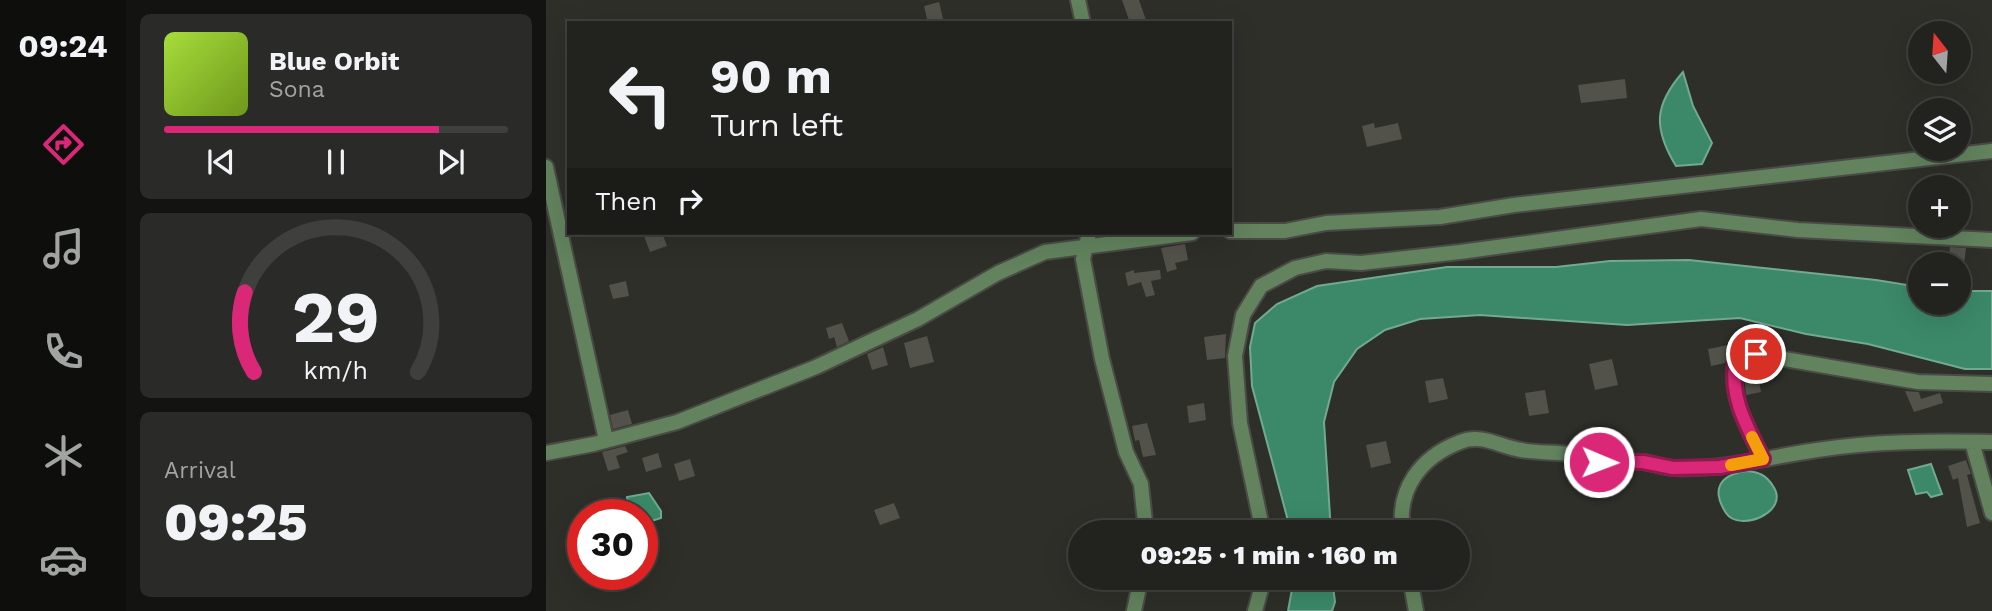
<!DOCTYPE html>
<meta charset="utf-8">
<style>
:root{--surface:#22231f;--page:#2a2b28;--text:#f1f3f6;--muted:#a2a4a4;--line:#3f403d;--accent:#db2777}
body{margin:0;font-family:"Work Sans",sans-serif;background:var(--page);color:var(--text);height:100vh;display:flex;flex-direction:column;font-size:26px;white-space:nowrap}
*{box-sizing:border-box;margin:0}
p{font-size:23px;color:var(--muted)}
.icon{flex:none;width:38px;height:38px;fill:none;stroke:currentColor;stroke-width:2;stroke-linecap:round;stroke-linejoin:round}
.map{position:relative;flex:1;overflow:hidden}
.panel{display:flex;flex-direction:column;gap:14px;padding:14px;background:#131311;width:420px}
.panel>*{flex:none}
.hud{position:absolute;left:21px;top:21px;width:665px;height:214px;border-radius:0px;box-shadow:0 7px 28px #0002,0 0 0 2px var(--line);background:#22231f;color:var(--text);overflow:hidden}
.needle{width:46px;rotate:343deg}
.buttons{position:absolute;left:1362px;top:21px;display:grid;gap:14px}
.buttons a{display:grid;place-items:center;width:63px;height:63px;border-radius:50%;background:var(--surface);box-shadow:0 7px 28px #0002,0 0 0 2px var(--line);font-size:35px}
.speed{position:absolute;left:21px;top:499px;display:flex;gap:14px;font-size:35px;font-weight:700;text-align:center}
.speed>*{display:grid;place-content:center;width:91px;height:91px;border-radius:50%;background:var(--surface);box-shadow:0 7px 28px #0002,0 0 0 2px var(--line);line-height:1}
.speed .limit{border:10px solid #d22;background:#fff;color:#111}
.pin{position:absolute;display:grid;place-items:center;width:60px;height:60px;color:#fff;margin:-30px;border:4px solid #fff;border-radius:50%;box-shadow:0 2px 7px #0007}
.me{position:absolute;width:77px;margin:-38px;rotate:91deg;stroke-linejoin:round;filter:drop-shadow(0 0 5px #0008)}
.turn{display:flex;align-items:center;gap:24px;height:147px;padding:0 28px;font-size:32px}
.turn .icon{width:91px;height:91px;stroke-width:2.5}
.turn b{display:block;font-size:49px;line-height:60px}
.then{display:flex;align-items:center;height:66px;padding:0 28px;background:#0003;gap:14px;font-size:26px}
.big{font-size:52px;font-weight:800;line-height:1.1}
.panel .tile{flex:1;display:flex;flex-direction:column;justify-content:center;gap:10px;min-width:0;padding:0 24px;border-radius:10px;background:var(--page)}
.panel .dial{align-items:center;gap:0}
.dial svg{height:182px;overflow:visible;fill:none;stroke:var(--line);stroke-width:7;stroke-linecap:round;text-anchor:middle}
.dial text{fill:var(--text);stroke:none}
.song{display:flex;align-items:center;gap:21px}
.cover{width:84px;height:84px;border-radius:10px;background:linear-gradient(135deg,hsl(80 70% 55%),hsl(80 70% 35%))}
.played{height:7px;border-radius:4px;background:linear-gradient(90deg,var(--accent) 80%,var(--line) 80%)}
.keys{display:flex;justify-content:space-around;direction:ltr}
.trip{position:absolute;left:522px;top:520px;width:402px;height:70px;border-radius:35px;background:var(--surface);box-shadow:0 7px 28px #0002,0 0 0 2px var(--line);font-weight:800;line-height:70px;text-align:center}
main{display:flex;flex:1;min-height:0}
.tab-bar{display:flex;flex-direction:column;width:126px;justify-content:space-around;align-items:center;background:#0e0e0c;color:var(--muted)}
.tab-bar .icon{width:49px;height:49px}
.tab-bar .active{color:var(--accent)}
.tab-bar b{font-size:32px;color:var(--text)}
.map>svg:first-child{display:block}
.water{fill:#3b8968;stroke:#72a991;stroke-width:2}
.building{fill:#52514a}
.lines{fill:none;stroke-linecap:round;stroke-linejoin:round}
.street-casing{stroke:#4a4b45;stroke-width:18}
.street{stroke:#62835e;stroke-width:14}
.route-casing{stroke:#8e194d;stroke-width:18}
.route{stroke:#db2777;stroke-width:12}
.slow{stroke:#f59e0b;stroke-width:12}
</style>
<main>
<nav class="tab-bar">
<b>09:24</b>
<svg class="icon active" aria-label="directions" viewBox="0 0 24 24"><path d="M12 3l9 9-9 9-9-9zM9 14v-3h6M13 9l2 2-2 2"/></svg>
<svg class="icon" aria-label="music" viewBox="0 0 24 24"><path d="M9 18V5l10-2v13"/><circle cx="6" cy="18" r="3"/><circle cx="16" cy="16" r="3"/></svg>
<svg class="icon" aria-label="phone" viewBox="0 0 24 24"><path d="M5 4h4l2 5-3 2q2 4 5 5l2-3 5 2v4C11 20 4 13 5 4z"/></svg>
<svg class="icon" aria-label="climate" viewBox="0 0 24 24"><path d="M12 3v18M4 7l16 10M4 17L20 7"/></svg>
<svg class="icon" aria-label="car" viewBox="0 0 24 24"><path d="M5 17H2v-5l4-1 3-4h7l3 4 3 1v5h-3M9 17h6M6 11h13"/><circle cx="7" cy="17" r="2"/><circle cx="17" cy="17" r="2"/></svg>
</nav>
<section class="panel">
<div class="tile">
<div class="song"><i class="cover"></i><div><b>Blue Orbit</b><p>Sona</p></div></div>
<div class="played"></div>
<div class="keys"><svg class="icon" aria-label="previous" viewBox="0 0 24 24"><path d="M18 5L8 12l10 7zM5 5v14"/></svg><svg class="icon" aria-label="pause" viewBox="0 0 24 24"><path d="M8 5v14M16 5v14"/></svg><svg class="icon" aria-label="next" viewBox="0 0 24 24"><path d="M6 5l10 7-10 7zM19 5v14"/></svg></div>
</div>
<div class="tile dial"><svg viewBox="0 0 100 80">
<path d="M14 69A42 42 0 1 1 86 69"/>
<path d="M14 69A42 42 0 0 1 10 34" stroke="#db2777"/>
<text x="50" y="56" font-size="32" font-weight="700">29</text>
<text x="50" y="72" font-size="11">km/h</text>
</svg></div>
<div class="tile"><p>Arrival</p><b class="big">09:25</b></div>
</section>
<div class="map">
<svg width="1446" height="611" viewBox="0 0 1446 611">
<rect width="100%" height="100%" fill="#2e2f29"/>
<path class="water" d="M1137,72l10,34 19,37 -10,21 -26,2c-23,-38 -22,-61 7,-94z
M1143,260l187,20 44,7v16h38v-12h34v78h-27l-97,-25 -62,-10 -66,-16 -113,7 -147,-10 -60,4 -35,11 -28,19 -23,33 -10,40 7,110h-40l-39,-146 -2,-39 5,-24 22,-19 40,-18 130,-19h109l54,-6z
M1385,464l11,30 -11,3 -4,-5 -11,2 -8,-24z
M1200,471c13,1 20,4 27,15 18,26 -34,47 -47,27 -16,-25 -5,-38 20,-42z
M103,493l12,18v7l-19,6v-10h-13l-2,-17z
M748,578h38l3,24 -3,9h-44z"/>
<path class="building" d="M576,0h17l8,23h-17z
M393,2l5,21h-16l-4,-17z
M1079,79l2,19 -46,5 -3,-18z
M828,123l1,5 23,-5 4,16 -35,8 -5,-21z
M97,233h19l5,13 -17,6z
M639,244l3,16 -13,3 2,6 -10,3 -6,-24z
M1404,247l16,1 -2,17 -16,-2z
M588,270v3l26,-3 1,9 -10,2 4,14 -9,2 -5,-15 -13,4 -3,-13z
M80,281l3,15 -16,3 -4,-14z
M296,323l7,18 -12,6 -3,-10 -5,2 -3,-11z
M680,334l-1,24 -18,2 -3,-23z
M381,336l7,26 -24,6 -6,-25z
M1182,345l2,11 -5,7 -14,3 -3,-17z
M337,347l5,18 -16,5 -5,-16z
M1066,359l6,26 -23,5 -6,-26z
M1211,370l4,22 -15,3 -2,-23z
M897,378l5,21 -19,4 -4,-22z
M999,390l4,23 -20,3 -4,-23z
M1359,391l14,1 2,7 19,-6 3,10 -29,9z
M658,403l2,17 -17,3 -2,-17z
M82,410l4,14 -19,5 -3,-14z
M601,423l9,32 -13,2 -4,-17 -4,1 -3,-15z
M840,441l5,22 -20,5 -5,-23z
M79,446l3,6 -12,4 4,12 -12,3 -6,-19z
M112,453l4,14 -16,5 -4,-14z
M144,459l5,17 -16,5 -5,-17z
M1420,460l5,14 -4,1 13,48 -13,4 -9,-49 -5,2 -5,-14z
M348,503l6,15 -20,7 -6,-15z"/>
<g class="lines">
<g class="street-casing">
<path id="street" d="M532,0l5,23
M0,167l60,273
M684,231h55l41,-8 114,-6 74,-12 478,-54
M543,233l-6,26 19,100 24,93 15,32 5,48
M1426,442l20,71
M0,453l48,-9 83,-22 139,-55 102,-48 80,-46 47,-21 147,-19
M1217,459c-15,-31 -33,-60 -28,-95l21,-10 162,28 74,2
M717,532l-23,-109 -5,-67 8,-41 18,-29 34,-18 31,-7 35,2 99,-11 241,-33 97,11 194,10
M857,532c-7,-43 18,-75 57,-90 22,-9 40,5 61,8 16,3 33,2 48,4 11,2 21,7 31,8 14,1 29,-1 43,0 10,1 21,6 31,6 49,2 95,-11 143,-18 58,-9 116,-9 175,-8
M864,578l6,33
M588,611l7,-33
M709,611l9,-33"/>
</g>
<use href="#street" class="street"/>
</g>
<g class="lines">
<g class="route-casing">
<path id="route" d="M1053,462h44l30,6 47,-1 43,-8c-15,-31 -33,-60 -28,-95l21,-10"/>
</g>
<use href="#route" class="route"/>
<path class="slow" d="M1185,465l32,-6 -11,-22"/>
</g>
</svg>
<div class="buttons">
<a><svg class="needle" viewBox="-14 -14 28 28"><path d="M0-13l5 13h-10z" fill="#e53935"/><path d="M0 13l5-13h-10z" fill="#a2a4a4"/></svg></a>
<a><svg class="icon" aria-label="layers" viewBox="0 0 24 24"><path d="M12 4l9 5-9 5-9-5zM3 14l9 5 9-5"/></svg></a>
<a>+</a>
<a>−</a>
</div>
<div class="speed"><div class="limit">30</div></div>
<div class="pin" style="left:1210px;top:354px;background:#d93025"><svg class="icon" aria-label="arrive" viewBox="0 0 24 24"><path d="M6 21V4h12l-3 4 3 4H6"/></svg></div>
<svg class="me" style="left:1053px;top:462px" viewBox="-20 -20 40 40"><circle r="17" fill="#db2777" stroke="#fff" stroke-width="3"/><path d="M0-11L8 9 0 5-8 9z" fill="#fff"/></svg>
<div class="trip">09:25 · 1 min · 160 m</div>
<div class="hud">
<div class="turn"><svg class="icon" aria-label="left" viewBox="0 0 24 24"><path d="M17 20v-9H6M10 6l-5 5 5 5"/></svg><div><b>90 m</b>Turn left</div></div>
<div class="then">Then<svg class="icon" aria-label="right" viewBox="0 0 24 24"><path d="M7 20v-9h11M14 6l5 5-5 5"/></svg></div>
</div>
</div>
</main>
